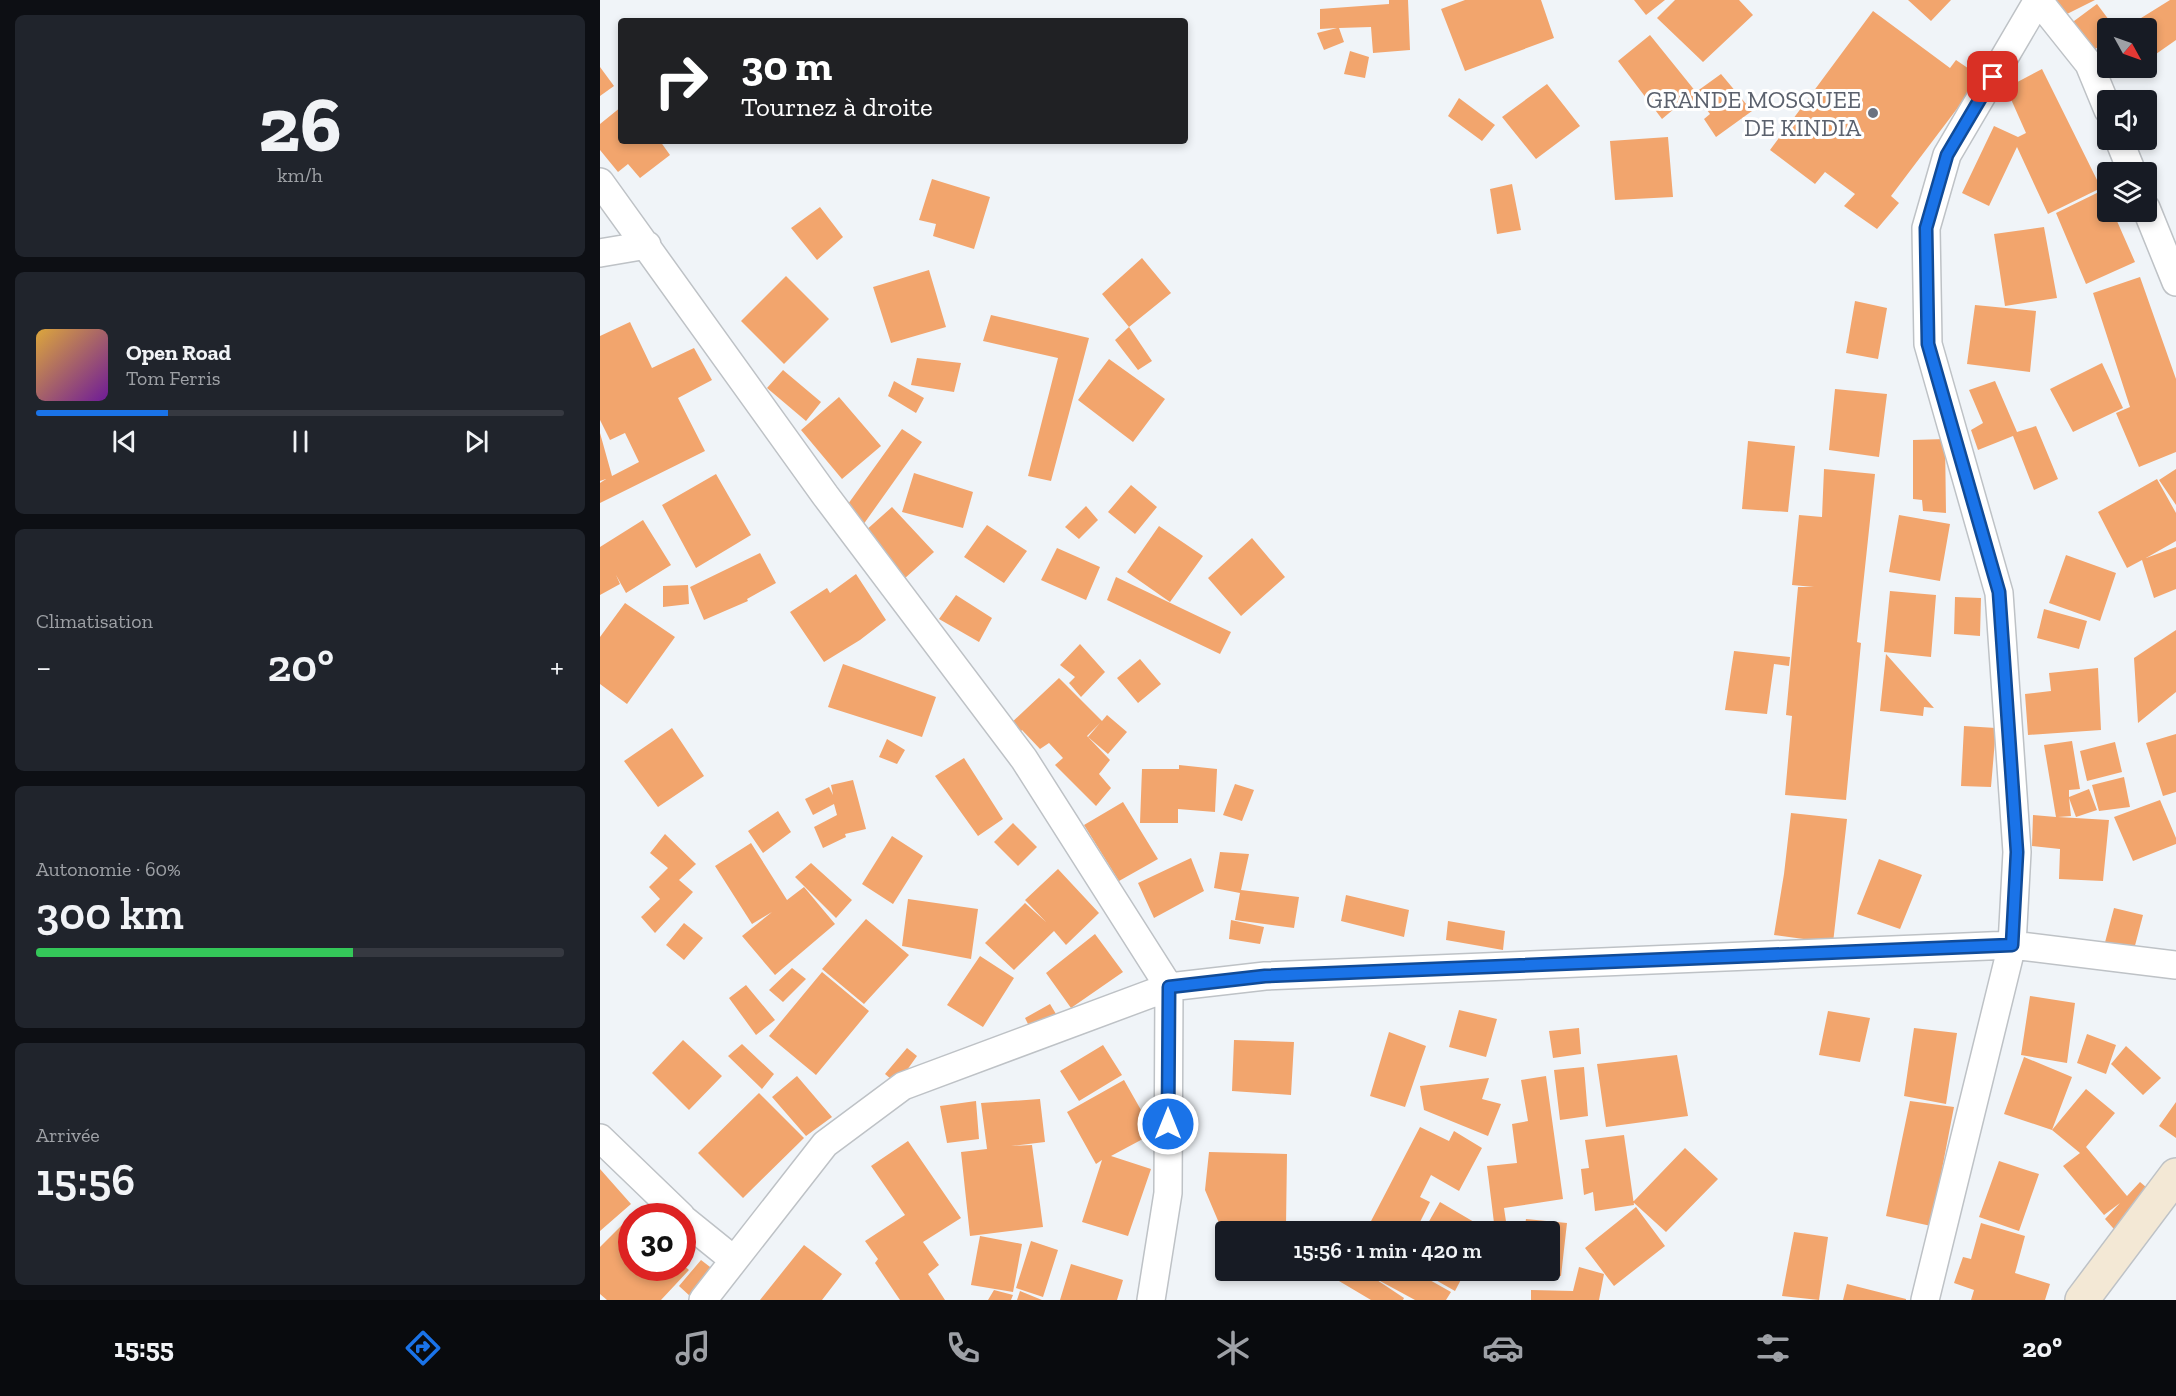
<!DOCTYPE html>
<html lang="fr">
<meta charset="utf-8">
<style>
:root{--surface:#171b24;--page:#20242c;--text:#f1f3f6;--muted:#9ea1a6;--line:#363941;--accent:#1a73e8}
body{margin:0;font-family:"Zilla Slab",serif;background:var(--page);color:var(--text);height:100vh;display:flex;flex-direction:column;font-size:22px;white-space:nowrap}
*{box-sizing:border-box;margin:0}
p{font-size:20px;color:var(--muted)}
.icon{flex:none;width:33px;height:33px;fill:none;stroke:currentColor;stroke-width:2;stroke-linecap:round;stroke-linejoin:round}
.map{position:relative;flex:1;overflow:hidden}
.sheet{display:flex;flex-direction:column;gap:15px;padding:15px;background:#0d0f14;width:600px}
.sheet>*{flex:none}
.top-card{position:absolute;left:18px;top:18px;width:570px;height:126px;border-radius:6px;box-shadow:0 3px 9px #0003;background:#202124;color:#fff;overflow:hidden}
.needle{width:39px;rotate:130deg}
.fabs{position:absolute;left:1497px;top:18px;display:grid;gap:12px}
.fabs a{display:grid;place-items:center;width:60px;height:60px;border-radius:6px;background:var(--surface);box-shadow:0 3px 9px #0003;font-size:30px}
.speed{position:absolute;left:18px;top:1203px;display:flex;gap:12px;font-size:30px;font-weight:700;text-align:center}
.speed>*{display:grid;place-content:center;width:78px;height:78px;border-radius:50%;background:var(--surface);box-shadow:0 3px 9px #0003;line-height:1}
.speed .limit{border:9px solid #d22;background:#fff;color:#111}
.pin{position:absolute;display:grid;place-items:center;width:51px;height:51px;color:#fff;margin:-26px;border-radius:12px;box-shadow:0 3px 9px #0006}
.me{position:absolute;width:66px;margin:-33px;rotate:0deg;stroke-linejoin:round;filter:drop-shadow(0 0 4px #0008)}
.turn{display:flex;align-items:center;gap:21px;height:126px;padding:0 24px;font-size:27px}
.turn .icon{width:78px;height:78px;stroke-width:2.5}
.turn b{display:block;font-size:42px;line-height:51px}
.big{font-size:45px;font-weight:600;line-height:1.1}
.sheet .card{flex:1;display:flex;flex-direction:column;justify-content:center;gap:9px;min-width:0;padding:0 21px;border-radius:9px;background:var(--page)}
.sheet .dial{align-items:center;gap:0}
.dial b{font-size:78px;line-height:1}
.song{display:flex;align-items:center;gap:18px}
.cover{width:72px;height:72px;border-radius:9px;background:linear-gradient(135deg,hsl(40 70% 55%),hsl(280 70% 35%))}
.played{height:6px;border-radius:3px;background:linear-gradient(90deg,var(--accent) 25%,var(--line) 25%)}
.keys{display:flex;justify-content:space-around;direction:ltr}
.heat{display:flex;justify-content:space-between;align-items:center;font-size:33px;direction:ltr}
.charge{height:9px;border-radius:4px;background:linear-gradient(90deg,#34c759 60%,var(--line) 0)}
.trip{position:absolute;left:615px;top:1221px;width:345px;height:60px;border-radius:6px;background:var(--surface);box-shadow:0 3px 9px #0003;font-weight:600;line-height:60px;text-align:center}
.tabs{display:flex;height:96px;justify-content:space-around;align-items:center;background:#090b0e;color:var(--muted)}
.tabs .icon{width:42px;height:42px}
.tabs .current{color:var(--accent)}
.tabs b{font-size:27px;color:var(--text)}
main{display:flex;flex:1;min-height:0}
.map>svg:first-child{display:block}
.building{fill:#f2a56d}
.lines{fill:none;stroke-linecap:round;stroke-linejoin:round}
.street-casing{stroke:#bec2c6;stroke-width:30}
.secondary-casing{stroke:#bec2c6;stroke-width:36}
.street{stroke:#fff;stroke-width:27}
.secondary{stroke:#f3e8d5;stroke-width:33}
.route-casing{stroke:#114b97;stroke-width:15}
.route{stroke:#1a73e8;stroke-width:10}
.worship-dot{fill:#6b7280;stroke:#fff;stroke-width:2}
.labels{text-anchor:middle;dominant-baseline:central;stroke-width:6;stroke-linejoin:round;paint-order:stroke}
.worship-label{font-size:24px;fill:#5b616d;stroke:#fff;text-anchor:end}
</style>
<main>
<section class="sheet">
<div class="card dial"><b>26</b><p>km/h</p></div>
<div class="card">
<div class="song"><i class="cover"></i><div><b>Open Road</b><p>Tom Ferris</p></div></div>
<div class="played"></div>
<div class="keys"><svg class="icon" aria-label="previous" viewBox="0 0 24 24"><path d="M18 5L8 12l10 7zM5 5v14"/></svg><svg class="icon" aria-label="pause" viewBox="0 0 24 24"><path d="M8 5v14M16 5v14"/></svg><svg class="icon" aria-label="next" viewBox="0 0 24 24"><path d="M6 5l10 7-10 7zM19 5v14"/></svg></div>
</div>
<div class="card"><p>Climatisation</p>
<div class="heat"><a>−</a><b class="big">20°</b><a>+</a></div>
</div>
<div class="card"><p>Autonomie · 60%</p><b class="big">300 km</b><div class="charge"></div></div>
<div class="card"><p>Arrivée</p><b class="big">15:56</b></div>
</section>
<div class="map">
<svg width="1576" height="1300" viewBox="0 0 1576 1300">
<rect width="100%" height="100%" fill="#f0f4f8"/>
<path class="building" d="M789,0h19l2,50 -37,3 -2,-26 -32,1 5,14 -20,8 -7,-17 20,-5 -17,1v-20l69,-5z
M865,0h76l13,38 -89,33 -24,-62z
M1034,0h31l-19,15z
M1075,0h64l14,15 -50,47 -46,-44z
M1308,0h43l-20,21z
M1447,0h48l-38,19z
M1570,0h6v40l-30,21v-33h-21z
M1497,4l18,24h-7v12l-17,12 -21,-28z
M1273,11l77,57 6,-8 25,17 -90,119 8,7 -22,26 -33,-23 11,-12 -30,-22 -10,12 -45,-34z
M1050,35l46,57 25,-18 31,37 -36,26 -12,-18 6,-5 -6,-8 -7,4 -10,-12 -25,21 -44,-58z
M750,51l19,6 -4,21 -21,-4z
M0,67l14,19 -14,10z
M1442,69l59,119 -53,26 -31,-67 -28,59 -27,-13 32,-67 24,11 8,-4 -20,-45z
M947,84l33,42 -44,33 -34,-42z
M859,98l36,27 -13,16 -34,-25z
M21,107v34h39l10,14 -30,23 -12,-14 -10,8 -18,-22v-26z
M1068,137l5,60 -58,3 -5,-59z
M332,179l58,18 -16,52 -41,-13 3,-12 -17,-4z
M912,184l9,46 -24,4 -7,-45z
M1503,190l5,10v12h5l22,50 -49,22 -30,-71z
M220,207l23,30 -26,23 -26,-32z
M1444,227l13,71 -52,8 -11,-72z
M542,258l29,35 -42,34 -27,-33z
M329,270l17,57 -55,16 -18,-56z
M186,276l43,43 -45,45 -43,-43z
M1540,277l36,102v73l-37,15 -23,-54 14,-6 -37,-114z
M1255,301l32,7 -9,51 -32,-6z
M1375,305l61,6 -6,61 -63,-8z
M391,315l98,23 -38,143 -23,-5 30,-118 -75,-17z
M30,322l22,46 42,-20 18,32 -34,18 27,53 -105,52v-20l6,-4 -6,2v-48l12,43 27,-14 -14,-29 -15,7 -10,-20v-84z
M529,327l23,34 -14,9 -23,-30z
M317,358l44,5 -7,29 -43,-7z
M509,359l56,40 -32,43 -55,-42z
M1502,363l21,45 -50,24 -23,-43z
M183,370l38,32 -15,19 -39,-33z
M294,381l30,17 -8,15 -28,-17z
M1395,381l22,51 19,-6 22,53 -24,11 -21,-54 -35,14 -7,-20 12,-7 -14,-33z
M1235,389l52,5 -8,63 -50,-7z
M239,397l42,49 -39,33 -41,-49z
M302,429l20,13 -59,83 -20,-14z
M1345,439l1,74 -23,-2 -1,-11 -9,-1v-59z
M1148,441l47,5 -7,66 -46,-3z
M1224,469l51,5 -18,168 4,1 -15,157 -61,-5 7,-79 -6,-1 12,-128h16l-22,-2 7,-70 23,2z
M1576,469v36l-17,-25z
M314,473l59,19 -10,36 -61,-16z
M116,474l35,61 -55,33 -34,-63z
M1557,479l19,34v28l-30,17 30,-11v42l-22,9 -12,-38 -15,8 -29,-56z
M531,485l26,22 -22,27 -27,-22z
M486,506l12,14 -19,19 -14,-12z
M292,507l42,45 -30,27 -40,-47z
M1299,515l51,9 -10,57 -51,-9z
M43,520l28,45 -45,28 -10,-18 4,9 -20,11v-48z
M387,525l40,26 -23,32 -40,-26z
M559,526l44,30 -33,46 -43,-30z
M652,538l33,39 -44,39 -33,-38z
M457,548l43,19 -14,33 -45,-20z
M160,553l16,30 -29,16 1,2 -44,19 -14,-33z
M1466,555l50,18 -16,48 -51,-18z
M256,574l30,46 -26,20 -36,22 -34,-50 37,-24 3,5z
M516,577l115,55 -11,22 -113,-54z
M88,585l1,19 -26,3v-21z
M1290,591l46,4 -5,62 -47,-5z
M356,595l36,23 -13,24 -40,-23z
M1355,597l26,1 -1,38 -26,-2z
M25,603l50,34 -48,67 -27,-20v-47z
M1444,609l43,12 -8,28 -42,-11z
M1576,630v62l-38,31 -4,-65z
M480,644l25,28 -24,25 -12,-14 6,-6 -15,-12z
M1134,651l56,6 -1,9 -15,-2 -7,50 -42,-4z
M1286,654l48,54 -10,-1 -1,9 -43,-5z
M540,659l21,25 -23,19 -21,-25z
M243,664l93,33 -14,40 -94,-30z
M1498,668l3,62 -73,5 -3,-41 26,-3 -2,-18z
M459,678l43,43 5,-6 20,17 -19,22 -20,-17 12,-14 -13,13 23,24 -11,14 12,14 -15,18 -41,-41 8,-7 -14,-15 -9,6 -18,-19 -5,6 -9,-10z
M1364,726l32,2 -5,59 -30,-1z
M72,728l32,48 -46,31 -34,-46z
M1576,734v58l-13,4 -17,-53z
M287,739l18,11 -8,14 -18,-7z
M1472,741l8,48 -11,1v7l20,-8 8,21 -21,7 -7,-19 2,18 -13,1 51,3 -6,61 -44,-2 1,-30 -28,-3 1,-31 23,2 -12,-72z
M1515,742l7,30 -35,9 -7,-30z
M364,758l39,61 -25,17 -43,-60z
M579,765l38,4 -2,43 -37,-3v14h-38l2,-54h37z
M1524,777l6,30 -31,4 -7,-26z
M253,780l13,49 -21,5 1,3 -23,11 -9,-21 23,-12 -3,-11 -21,11 -8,-16 24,-12 4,8 -2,-10z
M635,784l19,6 -12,31 -19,-6z
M1560,800l16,38v6l-43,17 -19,-44z
M523,802l35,57 -39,22 -35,-56z
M178,811l13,21 -28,21 -15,-22z
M1191,813l56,6 -14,124 -59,-8 10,-61z
M413,823l24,24 -19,19 -24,-24z
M65,834l31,30 -17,16 14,12 -38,41 -14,-16 19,-18 -11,-12 19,-19 -18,-15z
M292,836l31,20 -30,48 -31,-20z
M151,843l36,57 17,-13 31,37 -60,51 -33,-39 30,-24 -20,12 -37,-58z
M620,852l29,2 -8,36 58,7 -5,31 -59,-8 5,-27 -26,-5z
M591,858l13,33 -50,27 -16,-35z
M1279,859l43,16 -22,54 -43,-15z
M211,863l41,37 -16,18 -41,-41z
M458,869l41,44 -33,32 -12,-14 -40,39 -29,-27 40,-40 21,19 -21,-22z
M746,895l63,15 -5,27 -63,-16z
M308,899l70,10 -7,50 -69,-13z
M1514,908l29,7 -11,42 -29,-7z
M266,919l43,36 -45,49 -42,-35z
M631,920l33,7 -4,17 -31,-5z
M848,921l57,10 -2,19 -57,-10z
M84,923l19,15 -19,22 -18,-15z
M495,934l28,38 -52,36 -25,-35z
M380,956l34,22 -31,49 -36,-22z
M192,968l14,11 -23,23 -14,-12z
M222,972l47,39 -53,64 -47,-39z
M146,985l29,35 -19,15 -27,-37z
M1430,996l45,7 -8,60 -46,-8z
M450,1004l12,20 -28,12 -9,-18z
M859,1010l38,9 -11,38 -37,-10z
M1228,1011l42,7 -10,44 -41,-7z
M979,1028l2,26 -28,4 -4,-27z
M1314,1028l43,5 -11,71 -42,-8z
M789,1032l37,14 -21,61 -35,-11z
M1487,1034l29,11 -10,29 -29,-11z
M83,1040l39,36 -33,34 -37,-37z
M634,1040l60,2 -3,53 -59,-4z
M142,1044l32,30 -12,15 -34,-33z
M503,1045l19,30 -43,26 -19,-30z
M1526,1046l35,32 -18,17 -32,-31z
M307,1048l10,8 -20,28 -12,-10z
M1077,1055l11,61 -82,11 -9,-63z
M1424,1057l48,20 -20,53 -48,-16z
M984,1067l4,49 -28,4 -6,-50z
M197,1076l35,41 -26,19 -34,-39z
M946,1076l17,123 -59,9 3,20 -12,3 -8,-65 30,-3 -5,-39 16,-3 -7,-41z
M889,1078l-7,21 19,5 -13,32 -64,-26 -4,-24z
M524,1080l30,53 -43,23 40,13 -23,67 -46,-14 20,-62 -6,4 -29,-52z
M1486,1089l29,24 -29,34 41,49 13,-14 18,15 -37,40 -16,-18 15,-16 -16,12 -41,-49 17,-13 -28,-23z
M159,1093l45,45 -61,60 -45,-45z
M440,1099l5,43 -34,4 21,-1 11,82 -73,9 -9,-84 26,-3 -6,-46z
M376,1101l3,38 -32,4 -7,-37z
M1310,1101l44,6 -23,119 -45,-10z
M1576,1102v36l-17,-12z
M820,1127l29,14 5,-10 28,17 -23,43 -28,-16 -11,22 10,5 -15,30h-29l-16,-9z
M1024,1135l10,70 -39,6 -2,-19 -9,3 -3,-26 8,-1 -4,-28z
M308,1141l53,77 -38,24 16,23 -11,9 17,26h-45l-25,-37 3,-4 -13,-18 40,-26 -34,-49z
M1085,1148l33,31 -52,53 -33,-30z
M609,1152l78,2 -1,72 -67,-3 -14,-33z
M1399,1161l40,13 -20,57 -40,-14z
M0,1169l31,35 -31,27z
M840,1202l51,30h-68z
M1036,1207l29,39 -51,40 -29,-38z
M35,1212l5,4h-8v52h50v-4l7,6 -28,30h-54l-7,-6v-47z
M926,1219l41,4 -6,53 -43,-4v-2h32v-38h-26z
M1381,1223l44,13 -10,37 35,11 -5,16h-74l3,-10 -20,-7 9,-26 8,2z
M1194,1232l34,5 -9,63 -37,-4z
M380,1236l42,8 -9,48 -42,-7z
M431,1241l27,9 -15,47 -27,-9z
M204,1245l38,29 -20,26h-62z
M101,1260l13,10 -23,27 -12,-11z
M471,1264l52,16 -6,20h-57z
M979,1267l25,7 -5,26h-68v-10l42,1z
M746,1270h16l42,28 -1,2h-32l-32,-19z
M786,1270h26l39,22 -5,8h-31l-35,-19z
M818,1270h48l-11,21z
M1247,1284l59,15v1h-63z
M394,1290l19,5 -2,5h-23z
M420,1291l22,9h-25z"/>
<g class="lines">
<g class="street-casing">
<path id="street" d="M1519,140l13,32
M0,182l225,313 199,264 145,228 -1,206 -17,107
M1546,208l30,74
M0,253l47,-8
M0,1138l81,78
M82,1218l52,42
M103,1300l122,-156 78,-58 266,-99 96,-11 747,-31 164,20
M1325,1300l87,-355 5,-93 -18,-259 -71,-249 -2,-116 21,-73 91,-155 51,64 19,46"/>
</g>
<g class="secondary-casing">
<path id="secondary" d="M1482,1300l94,-125"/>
</g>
<use href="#street" class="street"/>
<use href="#secondary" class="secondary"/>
</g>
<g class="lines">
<g class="route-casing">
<path id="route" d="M568,1124l1,-137 96,-11 747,-31 5,-93 -18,-260 -71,-248 -2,-116 21,-73 46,-78"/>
</g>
<use href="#route" class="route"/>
</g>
<circle class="worship-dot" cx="1273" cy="113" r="6"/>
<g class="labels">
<g class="worship-label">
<text x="1261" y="99">GRANDE MOSQUEE<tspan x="1261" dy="28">DE KINDIA</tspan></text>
</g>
</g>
</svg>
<div class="fabs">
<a><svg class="needle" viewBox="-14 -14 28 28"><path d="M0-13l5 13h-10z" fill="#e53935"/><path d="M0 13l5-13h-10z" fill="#9ea1a6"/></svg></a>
<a><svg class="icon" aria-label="sound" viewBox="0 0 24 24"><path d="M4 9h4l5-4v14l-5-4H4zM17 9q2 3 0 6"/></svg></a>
<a><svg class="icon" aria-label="layers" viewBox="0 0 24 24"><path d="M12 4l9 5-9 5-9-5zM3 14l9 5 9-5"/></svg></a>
</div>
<div class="speed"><div class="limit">30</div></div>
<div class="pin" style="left:1393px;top:77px;background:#d93025"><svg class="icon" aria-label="arrive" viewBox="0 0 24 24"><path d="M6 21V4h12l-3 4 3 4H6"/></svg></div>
<svg class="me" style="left:568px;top:1124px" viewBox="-20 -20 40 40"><circle r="17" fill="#1a73e8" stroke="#fff" stroke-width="3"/><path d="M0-11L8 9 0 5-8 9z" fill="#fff"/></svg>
<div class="trip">15:56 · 1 min · 420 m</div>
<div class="top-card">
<div class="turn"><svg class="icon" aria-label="right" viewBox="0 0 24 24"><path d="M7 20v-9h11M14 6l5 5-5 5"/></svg><div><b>30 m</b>Tournez à droite</div></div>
</div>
</div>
</main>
<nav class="tabs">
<b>15:55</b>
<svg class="icon current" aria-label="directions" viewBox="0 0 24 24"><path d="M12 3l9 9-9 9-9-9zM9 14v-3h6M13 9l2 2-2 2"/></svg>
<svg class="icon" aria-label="music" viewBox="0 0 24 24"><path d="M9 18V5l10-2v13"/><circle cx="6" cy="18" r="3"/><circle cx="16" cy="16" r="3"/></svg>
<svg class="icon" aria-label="phone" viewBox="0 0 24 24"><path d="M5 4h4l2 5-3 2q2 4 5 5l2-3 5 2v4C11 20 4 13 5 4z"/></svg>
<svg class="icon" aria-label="climate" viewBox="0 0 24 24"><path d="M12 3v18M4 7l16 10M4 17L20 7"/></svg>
<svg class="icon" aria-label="car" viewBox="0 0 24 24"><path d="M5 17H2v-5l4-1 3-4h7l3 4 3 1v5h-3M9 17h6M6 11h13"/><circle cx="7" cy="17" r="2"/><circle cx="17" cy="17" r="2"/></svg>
<svg class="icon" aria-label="filters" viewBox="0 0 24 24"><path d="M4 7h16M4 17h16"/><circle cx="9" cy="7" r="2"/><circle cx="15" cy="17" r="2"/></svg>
<b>20°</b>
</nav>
